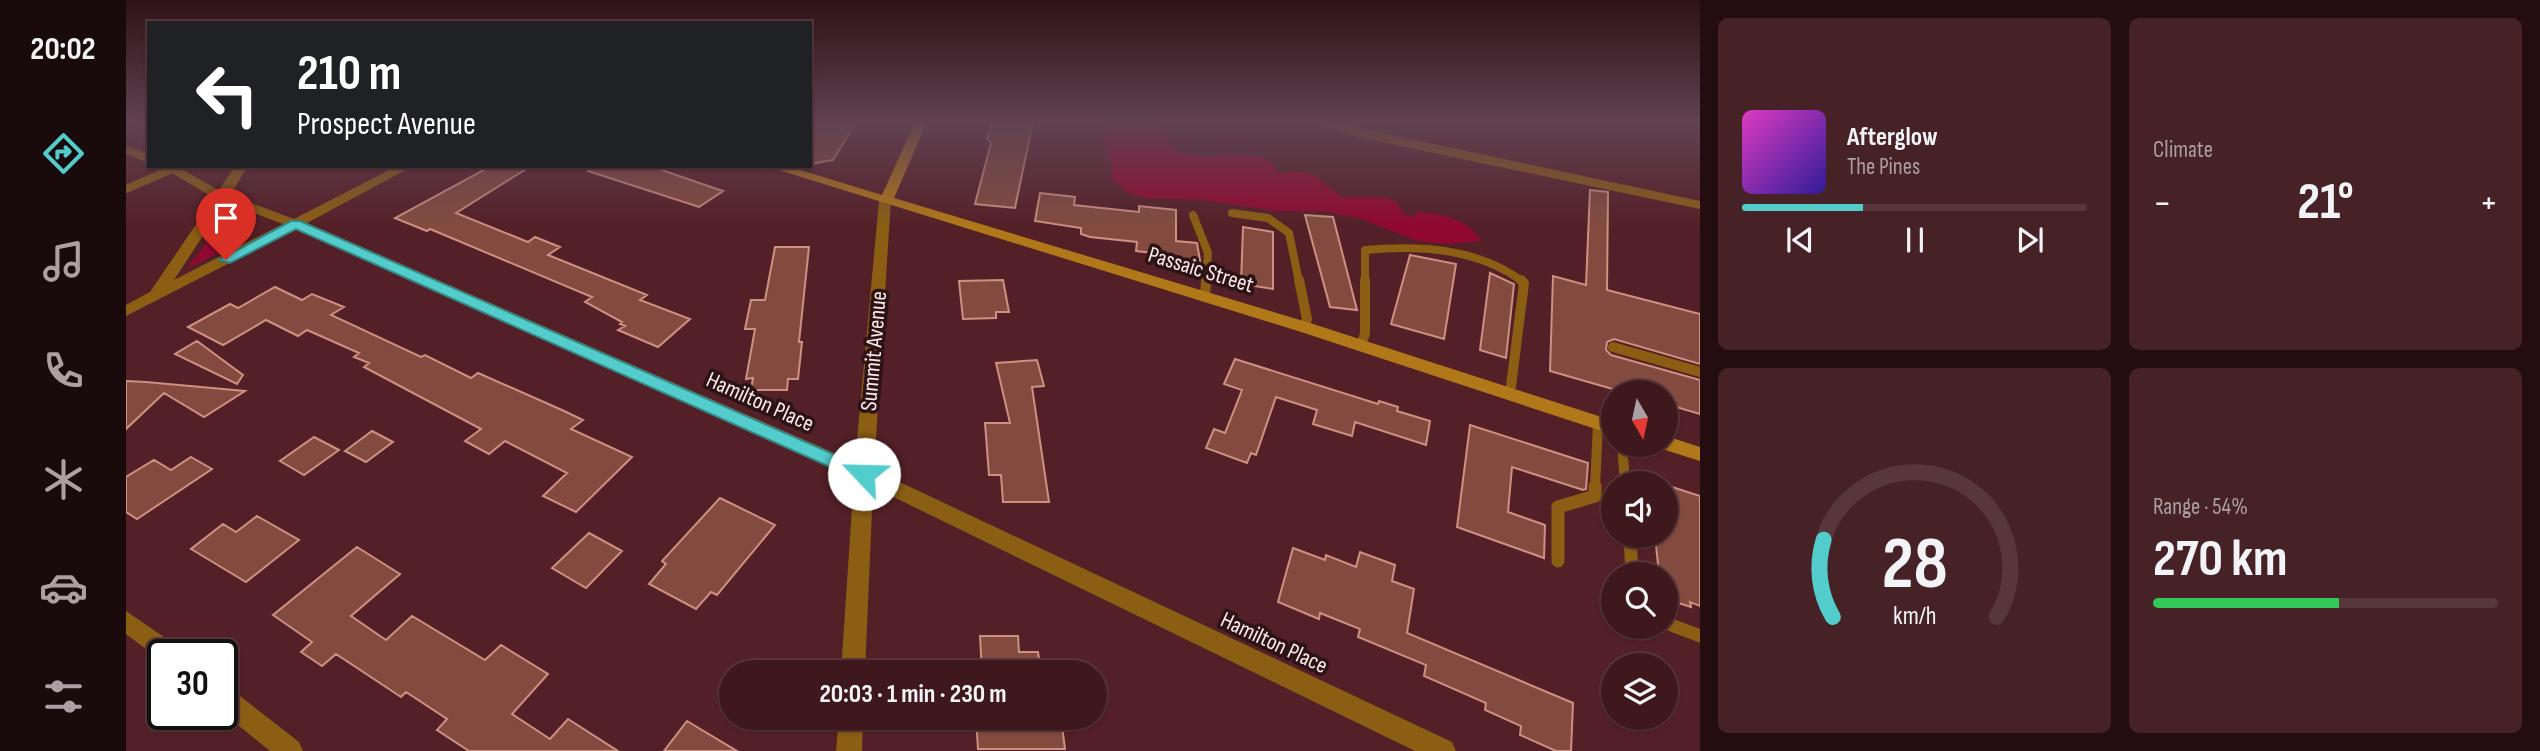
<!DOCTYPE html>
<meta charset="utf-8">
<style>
:root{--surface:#3f181d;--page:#462126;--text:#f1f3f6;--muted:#ada0a4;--line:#58373b;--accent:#52cdcb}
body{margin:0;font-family:"Sofia Sans Condensed",sans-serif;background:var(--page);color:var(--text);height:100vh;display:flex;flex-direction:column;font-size:26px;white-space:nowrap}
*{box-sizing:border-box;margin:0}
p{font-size:23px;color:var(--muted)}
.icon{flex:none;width:38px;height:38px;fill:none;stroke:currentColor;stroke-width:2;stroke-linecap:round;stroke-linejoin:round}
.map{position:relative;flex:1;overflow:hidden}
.panel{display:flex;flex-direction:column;gap:18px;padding:18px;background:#230d10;width:840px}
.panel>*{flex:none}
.top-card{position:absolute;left:21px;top:21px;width:665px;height:147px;border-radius:0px;box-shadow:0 2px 5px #0004,0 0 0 2px var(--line);background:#202124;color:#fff;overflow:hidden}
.needle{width:46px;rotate:171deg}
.tools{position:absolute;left:1475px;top:380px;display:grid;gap:14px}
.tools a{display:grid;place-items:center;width:77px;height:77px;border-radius:50%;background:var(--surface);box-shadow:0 2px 5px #0004,0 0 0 2px var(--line);font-size:35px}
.speed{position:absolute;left:21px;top:639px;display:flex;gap:14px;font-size:35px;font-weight:700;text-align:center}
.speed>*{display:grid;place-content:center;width:91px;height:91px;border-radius:50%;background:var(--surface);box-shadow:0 2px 5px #0004,0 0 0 2px var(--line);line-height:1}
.speed .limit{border:4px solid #111;border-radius:10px;background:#fff;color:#111}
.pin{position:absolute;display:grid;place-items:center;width:60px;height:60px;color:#fff;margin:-72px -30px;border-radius:50% 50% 50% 0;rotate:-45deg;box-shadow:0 0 7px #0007}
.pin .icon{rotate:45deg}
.me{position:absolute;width:77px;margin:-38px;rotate:294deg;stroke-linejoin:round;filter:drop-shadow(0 0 5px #0008)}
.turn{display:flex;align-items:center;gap:24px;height:147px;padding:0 35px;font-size:32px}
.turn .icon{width:91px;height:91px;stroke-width:2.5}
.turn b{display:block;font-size:49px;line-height:60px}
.big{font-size:52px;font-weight:700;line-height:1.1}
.panel .tile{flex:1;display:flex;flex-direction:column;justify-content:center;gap:10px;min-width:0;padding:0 24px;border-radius:10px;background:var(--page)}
.panel .dial{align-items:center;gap:0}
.dial svg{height:182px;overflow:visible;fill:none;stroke:var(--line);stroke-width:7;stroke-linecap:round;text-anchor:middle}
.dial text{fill:var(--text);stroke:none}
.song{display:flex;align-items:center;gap:21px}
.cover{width:84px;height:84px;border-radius:10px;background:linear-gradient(135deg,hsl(310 70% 55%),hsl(250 70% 35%))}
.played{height:7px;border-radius:4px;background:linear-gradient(90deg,var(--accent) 35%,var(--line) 35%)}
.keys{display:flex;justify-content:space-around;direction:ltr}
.heat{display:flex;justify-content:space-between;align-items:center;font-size:38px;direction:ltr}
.charge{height:10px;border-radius:5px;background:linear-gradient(90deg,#34c759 54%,var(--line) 0)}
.panel .tiles{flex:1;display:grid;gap:18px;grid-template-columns:repeat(2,1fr)}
.trip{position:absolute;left:593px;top:660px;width:388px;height:70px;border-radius:35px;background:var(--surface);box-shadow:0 2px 5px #0004,0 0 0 2px var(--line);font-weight:700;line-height:70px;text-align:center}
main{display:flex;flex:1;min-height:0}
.dock{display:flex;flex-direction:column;width:126px;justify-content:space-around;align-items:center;background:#190a0c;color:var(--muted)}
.dock .icon{width:49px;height:49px}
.dock .selected{color:var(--accent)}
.dock b{font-size:32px;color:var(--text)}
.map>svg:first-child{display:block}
.green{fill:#910831}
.building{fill:#834b3f;stroke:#ce9081;stroke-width:2}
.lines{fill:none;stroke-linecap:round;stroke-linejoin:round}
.lane-far2{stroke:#8b5e14;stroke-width:8}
.lane-far1{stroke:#8b5e14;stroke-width:10}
.lane{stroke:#8b5e14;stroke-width:13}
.street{fill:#8b5e14;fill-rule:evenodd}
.secondary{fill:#b17819;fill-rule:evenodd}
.route{fill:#52cdcb;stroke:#358584;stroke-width:2}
.labels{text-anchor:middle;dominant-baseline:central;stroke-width:7;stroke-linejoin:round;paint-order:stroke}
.street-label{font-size:23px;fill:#fee9ea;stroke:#2b1316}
</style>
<main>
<nav class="dock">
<b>20:02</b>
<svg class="icon selected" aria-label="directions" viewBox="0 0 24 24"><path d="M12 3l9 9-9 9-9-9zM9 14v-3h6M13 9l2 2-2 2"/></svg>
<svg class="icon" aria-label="music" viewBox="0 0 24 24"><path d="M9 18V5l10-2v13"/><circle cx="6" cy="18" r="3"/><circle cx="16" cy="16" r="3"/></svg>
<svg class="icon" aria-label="phone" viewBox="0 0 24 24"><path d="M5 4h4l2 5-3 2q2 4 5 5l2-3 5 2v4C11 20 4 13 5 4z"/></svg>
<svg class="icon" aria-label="climate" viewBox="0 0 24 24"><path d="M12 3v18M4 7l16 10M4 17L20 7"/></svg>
<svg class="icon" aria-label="car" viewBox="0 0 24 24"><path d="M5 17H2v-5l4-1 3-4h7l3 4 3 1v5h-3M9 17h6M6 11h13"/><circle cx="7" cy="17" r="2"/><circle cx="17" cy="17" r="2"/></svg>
<svg class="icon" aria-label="filters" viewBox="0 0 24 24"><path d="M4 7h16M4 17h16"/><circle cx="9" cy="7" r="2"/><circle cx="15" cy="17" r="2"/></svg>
</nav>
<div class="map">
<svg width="1574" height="751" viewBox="0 0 1574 751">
<rect width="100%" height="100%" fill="#542027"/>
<path class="green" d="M973,122h77l-20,5 11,4 5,17c29,16 63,2 93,10 8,3 11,9 14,16l15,-3 19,3 29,23h40l14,4 8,13 10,3 3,-5c24,1 51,7 64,29l-34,3 -29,-3 -59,-23 -37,-7h-45l-76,-11 -56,-2 -16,-5 -18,-14 2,-11z
M91,224l33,13 -64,32 17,-21z"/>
<path class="building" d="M684,122h46l-23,38 -23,4z
M866,122h41l-18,86 -40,-4 16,-61 -4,-4z
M365,166h40l-75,47 72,29 7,-5 25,10 -12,8 99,40 -7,5 50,19 -32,28 -40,-17 7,-4 -5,-2 2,-2 -37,-20 7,-5 -162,-68 -3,2 -32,-13z
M463,166h61l73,25 -24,16 -111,-36z
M1464,190l18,2 -1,98 93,24v50l-86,-25 -7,3 -1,8 5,5 89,25v34l-34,-10v-12h-43l-73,-21 3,-95 33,9z
M914,193l35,4 -1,8 65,7v-6l37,4v31l21,2 4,23 -30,-4 1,-7 -36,-4 1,-9 -47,-5 -9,-3v-6l-46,-7z
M1179,215l28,2 24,93 -27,-3z
M1117,227l30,5v57l-32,-5z
M649,247h34l-10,95h3l-4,37h-10l-1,11h-36l2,-12 -7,1 9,-50h-10l6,-29h14z
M1284,255l46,9 -12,75 -53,-15z
M1364,273l24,11 -8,74 -26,-8z
M877,280l6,32h-13v6l-33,1 -4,-38z
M149,287l27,13 10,-6 32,13 -13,8 90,42 4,-2 46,23 7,-5 84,37 21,10 -12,9 61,28 -56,55 -33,-16 24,-23 -62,-32 -16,13 -24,-13 16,-12 -117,-62 5,-4 -15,-6 5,-4 -52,-23 -9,6 -32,-16 -43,25 -35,-18 42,-23 8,4z
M71,341l46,34 -6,9 -62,-30z
M1109,359l143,45 1,-3 19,6 -1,4 33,10 -4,24 -71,-23 -3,14 -39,-12 4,-14 -41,-13 -20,58 -5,-2 -4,10 -41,-15 8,-19 11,4 17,-43 -18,-6z
M911,360l7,26 -12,1 17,115h-46l-2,-27h-12l-4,-52h25l-14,-60z
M0,381l20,1 99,9 -41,26 -40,-24 -38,36z
M1344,425l118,38 -2,26 -3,1 -71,-23 -4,45 37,13 -1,33 -87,-31z
M246,431l21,11 -27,20 -21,-11z
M188,437l25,13 -35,25 -24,-14z
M65,457l21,12 -75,50 -11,-7v-35l28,-17 17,10z
M1540,485l34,11v110l-10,-4 1,5 -25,-8v-25h-7l-4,-38h11z
M594,498l55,27 -58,70 -6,-3 -15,17 -47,-25 17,-20 -4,-3z
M131,516l42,24 -53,42 -55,-33 32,-25 13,8z
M463,533l33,18 -36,37 -34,-20z
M231,547l43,27 -49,42 35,24 26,-24 73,44 16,-15 47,29 -36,40 38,25 18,-20 50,32h-149l-32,-21 10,-11 -41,-27 -5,5 -65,-43 -14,12 -21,-14 11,-10 -39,-27z
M1167,548l32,12 1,-5 30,12 4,-15 35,13 -3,16 22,8 -7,44 166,70 -2,48h-15l-36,-16 1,-9 -36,-16 1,-7 -62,-27 2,-11 -68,-28 2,-8 -40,-16 -1,6 -41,-17z
M854,636h38l1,16h19l3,20h-59z
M850,718h85l4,31h-87z
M561,721l50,30h-73z"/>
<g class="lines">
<path class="lane-far2" d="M0,189l46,-20
M1106,213l36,5 21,15 10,49
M1067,215l15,38 -2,29
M1239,282v-32c54,-5 113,-2 158,32"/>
<path class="lane-far1" d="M1173,280l8,39 -3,8
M1079,297l1,-17
M1235,345l4,-11v-54
M1487,347l87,25
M1384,394l14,-111 -3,-3
M1496,444l3,39
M1469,488l3,-65"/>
<path class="lane" d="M1504,536l2,38
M1432,561v-54l37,-11v-10
M1540,623l34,13"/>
<path class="street" d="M1188,122h18l368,79v8l-347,-73z
M0,146l23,8v9l-23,-9z
M34,166h16l43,24 16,-24h13l-18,29 64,24 103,-53h16l-106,57 548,239 24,-261 7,-4 5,1 -17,272 578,272 4,9h-41l-542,-264 -8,185h-24l13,-194 -558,-249 -170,87v-11l24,-13 64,-94zM99,202l58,22 -109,56z
M0,611l51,35 4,8h-18v8l-37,-28z
M96,685l9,4 68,53 4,9h-33l-48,-39z
M713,718h24l-1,33h-26z"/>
<path class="secondary" d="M789,122h12l-33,76 416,125 304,98v14l-316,-104 -532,-165h21l95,29z
M1540,436l34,11v14l-41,-13 -2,-4h9z"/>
</g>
<linearGradient id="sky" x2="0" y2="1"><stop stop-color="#2e1215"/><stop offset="0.54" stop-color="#614252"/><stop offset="1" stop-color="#614252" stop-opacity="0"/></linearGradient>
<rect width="1574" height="227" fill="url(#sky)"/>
<path class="route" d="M165,221h9l570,249 3,4 -3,5h-13l-561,-250 -66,34 -11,-3z"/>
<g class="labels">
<g class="street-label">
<text transform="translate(1075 270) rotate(17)">Passaic Street</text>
<text transform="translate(748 351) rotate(-85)">Summit Avenue</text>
<text transform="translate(634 402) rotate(24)">Hamilton Place</text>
<text transform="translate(1148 643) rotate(25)">Hamilton Place</text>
</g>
</g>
</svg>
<div class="tools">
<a><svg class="needle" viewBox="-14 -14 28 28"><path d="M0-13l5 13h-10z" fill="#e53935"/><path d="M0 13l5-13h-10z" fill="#ada0a4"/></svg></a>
<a><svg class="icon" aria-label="sound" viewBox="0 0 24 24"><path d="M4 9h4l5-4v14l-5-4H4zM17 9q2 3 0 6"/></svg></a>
<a><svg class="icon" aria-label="search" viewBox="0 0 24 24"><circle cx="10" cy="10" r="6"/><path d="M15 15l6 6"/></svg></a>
<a><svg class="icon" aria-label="layers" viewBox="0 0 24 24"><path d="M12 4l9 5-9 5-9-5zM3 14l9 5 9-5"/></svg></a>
</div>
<div class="speed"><div class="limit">30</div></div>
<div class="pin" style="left:100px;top:260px;background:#d93025"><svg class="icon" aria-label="arrive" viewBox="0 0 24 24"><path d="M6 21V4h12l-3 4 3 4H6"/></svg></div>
<svg class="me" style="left:738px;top:474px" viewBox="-20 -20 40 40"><circle r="19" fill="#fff"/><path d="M0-13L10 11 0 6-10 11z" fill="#52cdcb"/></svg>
<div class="trip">20:03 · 1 min · 230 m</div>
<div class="top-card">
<div class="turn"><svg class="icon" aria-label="left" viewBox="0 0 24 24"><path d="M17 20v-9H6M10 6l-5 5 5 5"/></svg><div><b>210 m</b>Prospect Avenue</div></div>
</div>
</div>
<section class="panel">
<div class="tiles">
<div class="tile">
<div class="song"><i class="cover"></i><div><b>Afterglow</b><p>The Pines</p></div></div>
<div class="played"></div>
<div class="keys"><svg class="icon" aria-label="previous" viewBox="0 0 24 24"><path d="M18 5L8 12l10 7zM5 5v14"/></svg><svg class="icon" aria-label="pause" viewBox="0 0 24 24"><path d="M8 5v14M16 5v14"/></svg><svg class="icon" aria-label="next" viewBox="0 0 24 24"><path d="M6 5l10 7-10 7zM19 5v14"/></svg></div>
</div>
<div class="tile"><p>Climate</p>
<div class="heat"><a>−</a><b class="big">21°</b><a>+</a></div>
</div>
<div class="tile dial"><svg viewBox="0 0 100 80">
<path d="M14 69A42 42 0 1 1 86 69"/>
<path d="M14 69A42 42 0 0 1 10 35" stroke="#52cdcb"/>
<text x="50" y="56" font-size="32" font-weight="700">28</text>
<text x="50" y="72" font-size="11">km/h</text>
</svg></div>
<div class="tile"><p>Range · 54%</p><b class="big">270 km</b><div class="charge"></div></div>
</div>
</section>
</main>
